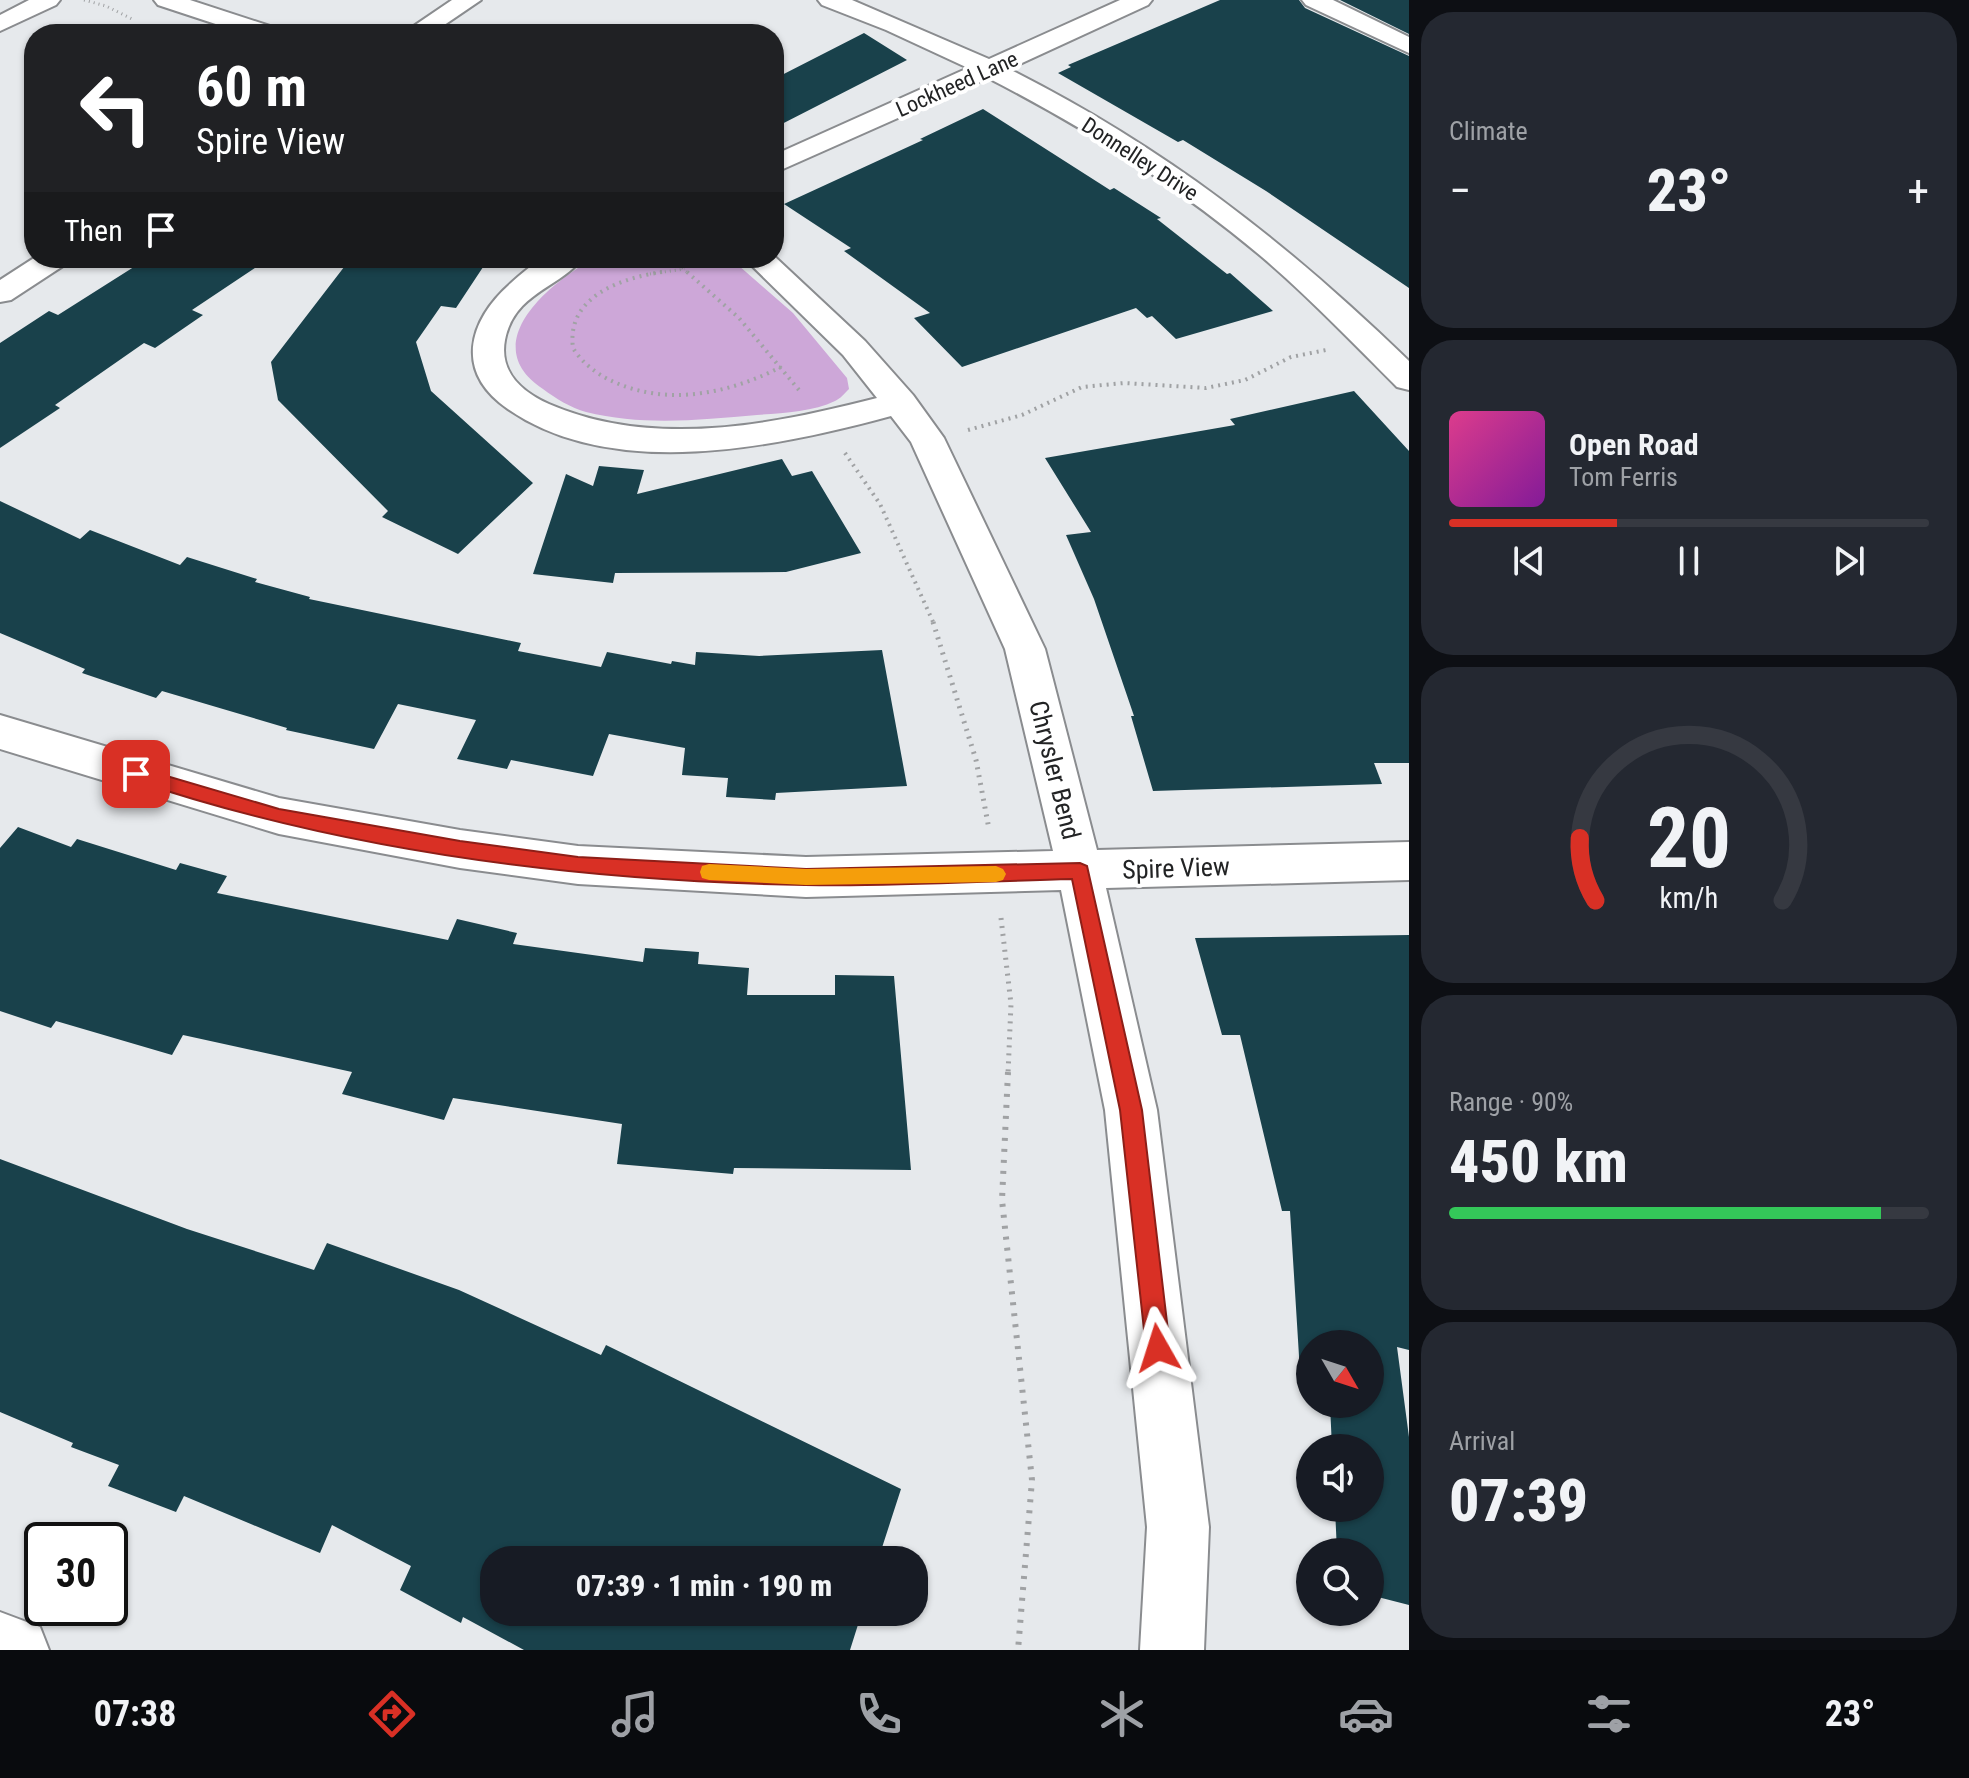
<!DOCTYPE html>
<meta charset="utf-8">
<style>
:root{--surface:#171b24;--page:#242831;--text:#f1f3f6;--muted:#9ea1a6;--line:#363941;--accent:#d93025}
body{margin:0;font-family:"Roboto Condensed",sans-serif;background:var(--page);color:var(--text);height:100vh;display:flex;flex-direction:column;font-size:30px;white-space:nowrap}
*{box-sizing:border-box;margin:0}
p{font-size:26px;color:var(--muted)}
.icon{flex:none;width:44px;height:44px;fill:none;stroke:currentColor;stroke-width:2;stroke-linecap:round;stroke-linejoin:round}
.map{position:relative;flex:1;overflow:hidden}
.side{display:flex;flex-direction:column;gap:12px;padding:12px;background:#0d0f14;width:560px}
.side>*{flex:none}
.guide{position:absolute;left:24px;top:24px;width:760px;height:244px;border-radius:32px;box-shadow:0 2px 6px #0004;background:#202124;color:#fff;overflow:hidden}
.needle{width:52px;rotate:129deg}
.fabs{position:absolute;left:1296px;top:1330px;display:grid;gap:16px}
.fabs a{display:grid;place-items:center;width:88px;height:88px;border-radius:50%;background:var(--surface);box-shadow:0 2px 6px #0004;font-size:40px}
.speed{position:absolute;left:24px;top:1522px;display:flex;gap:16px;font-size:40px;font-weight:700;text-align:center}
.speed>*{display:grid;place-content:center;width:104px;height:104px;border-radius:50%;background:var(--surface);box-shadow:0 2px 6px #0004;line-height:1}
.speed .limit{border:4px solid #111;border-radius:12px;background:#fff;color:#111}
.pin{position:absolute;display:grid;place-items:center;width:68px;height:68px;color:#fff;margin:-34px;border-radius:16px;box-shadow:0 4px 12px #0006}
.me{position:absolute;width:88px;margin:-44px;rotate:354deg;stroke-linejoin:round;filter:drop-shadow(0 0 6px #0008)}
.turn{display:flex;align-items:center;gap:28px;height:168px;padding:0 40px;font-size:36px}
.turn .icon{width:104px;height:104px;stroke-width:2.5}
.turn b{display:block;font-size:56px;line-height:68px}
.then{display:flex;align-items:center;height:76px;padding:0 40px;background:#0003;gap:16px;font-size:30px}
.big{font-size:60px;font-weight:800;line-height:1.1}
.side .card{flex:1;display:flex;flex-direction:column;justify-content:center;gap:12px;min-width:0;padding:0 28px;border-radius:32px;background:var(--page)}
.side .dial{align-items:center;gap:0}
.dial svg{height:208px;overflow:visible;fill:none;stroke:var(--line);stroke-width:7;stroke-linecap:round;text-anchor:middle}
.dial text{fill:var(--text);stroke:none}
.song{display:flex;align-items:center;gap:24px}
.cover{width:96px;height:96px;border-radius:12px;background:linear-gradient(135deg,hsl(330 70% 55%),hsl(290 70% 35%))}
.played{height:8px;border-radius:4px;background:linear-gradient(90deg,var(--accent) 35%,var(--line) 35%)}
.keys{display:flex;justify-content:space-around;direction:ltr}
.heat{display:flex;justify-content:space-between;align-items:center;font-size:44px;direction:ltr}
.charge{height:12px;border-radius:6px;background:linear-gradient(90deg,#34c759 90%,var(--line) 0)}
.trip{position:absolute;left:480px;top:1546px;width:448px;height:80px;border-radius:32px;background:var(--surface);box-shadow:0 2px 6px #0004;font-weight:800;line-height:80px;text-align:center}
.dock{display:flex;height:128px;justify-content:space-around;align-items:center;background:#090b0e;color:var(--muted)}
.dock .icon{width:56px;height:56px}
.dock .current{color:var(--accent)}
.dock b{font-size:36px;color:var(--text)}
main{display:flex;flex:1;min-height:0}
.map>svg:first-child{display:block}
.green{fill:#cda7d8}
.building{fill:#19414b}
.lines{fill:none;stroke-linecap:round;stroke-linejoin:round}
.minor-casing{stroke:#8a8c8f;stroke-width:4}
.path-far3{stroke:#a0a2a4;stroke-width:3;stroke-dasharray:1 4;stroke-linecap:butt}
.path-far2{stroke:#a0a2a4;stroke-width:4;stroke-dasharray:2 5;stroke-linecap:butt}
.path-far1{stroke:#a0a2a4;stroke-width:5;stroke-dasharray:2 6;stroke-linecap:butt}
.path{stroke:#a0a2a4;stroke-width:6;stroke-dasharray:3 8;stroke-linecap:butt}
.minor{fill:#fff;fill-rule:evenodd}
.route{fill:#d93025;stroke:#8d1f18;stroke-width:2}
.slow{fill:#f59e0b}
.labels{text-anchor:middle;dominant-baseline:central;stroke-width:8;stroke-linejoin:round;paint-order:stroke}
.far-street-label{font-size:22px;fill:#222324;stroke:#fff}
.street-label{font-size:26px;fill:#222324;stroke:#fff}
</style>
<main>
<div class="map">
<svg width="1409" height="1650" viewBox="0 0 1409 1650">
<rect width="100%" height="100%" fill="#e6e9ec"/>
<path class="green" d="M595,258h135l63,55 54,65 2,11c-4,4 -9,10 -14,12 -22,11 -54,12 -78,14 -57,5 -115,11 -171,-3 -15,-4 -31,-14 -43,-23 -68,-45 7,-107 52,-131z"/>
<path class="building" d="M1220,0h79l6,8 104,48v232l-143,-97 -83,-51 -5,2 -120,-69 13,-6 -3,-2z
M1340,0h69v34z
M864,33l43,27 -133,68v-49z
M983,109l127,81 4,-2 47,30 -4,1 70,55 3,-1 43,38 -97,28 -24,-23 -5,2 -11,-10 -174,59 -48,-49 16,-5 -86,-62 7,-3 -67,-44 139,-64 -3,-1z
M148,258h122l-78,52 11,5 -48,33 -11,-5 -89,62 5,3 -60,40v-105l49,-32 9,4z
M351,258h138l-33,50 -15,-2 -25,36 15,49 102,92 -75,71 -76,-37 6,-6 -110,-111 -7,-38z
M1354,391l55,60v312h-35l8,21 -229,7 -22,-75h3l-40,-117 -28,-64 25,-3 -46,-74 190,-33 -5,-6z
M782,459l10,17 20,-5 49,82 -75,19 -171,1 -2,10 -80,-9 33,-100 27,12 6,-20 45,4 -7,24z
M0,501l80,38 10,-9 90,35 7,-8 70,22 -2,3 55,15 -1,2 212,44 -3,8 83,16 6,-15 64,12 1,-3 23,4 1,-13 63,4 123,-6 25,136 -131,7 -1,7 -49,-3 2,-19 -46,-3 3,-27 -76,-14 -16,42 -82,-16 -4,9 -50,-10 19,-39 -78,-16 -24,45 -88,-19 1,-2 -125,-37 -6,7 -74,-25 3,-4 -85,-36z
M18,827l53,20 6,-8 99,31 4,-7 47,13 -10,17 231,47 9,-21 60,14 -4,11 130,18 2,-14 54,4 -1,12 51,4 -2,27h88v-20l59,1 17,194 -177,-2 -1,6 -116,-10 5,-40 -169,-26 -9,22 -102,-26 10,-22 -169,-37 -11,20 -116,-34 -5,7 -51,-17v-163z
M1409,935v415l-12,-3 12,90v168l-39,-10v-43h-33l-2,-44h35v-60h-38l-2,-44h40v-60h-60v30l-10,-2 -10,-161h-8l-42,-176h-18l-27,-97z
M0,1159l187,70 127,41 13,-27 132,47 142,65 5,-10 295,144 -23,71h-384v52h368l-12,38h-326l-61,-33 -2,6 -61,-33 11,-24 -79,-41 -12,28 -136,-57 -8,16 -68,-26 11,-21 -48,-18 2,-4 -73,-31z"/>
<g class="lines">
<g class="minor-casing">
<path id="minor" d="M29,0h31l-4,5 -56,26v-16z
M154,0h36l89,29 3,5h-36l-88,-29z
M452,0h29l-50,34h-29z
M818,0h34l137,59 131,-59h32l-4,5 -139,64c155,78 276,172 400,292v29l-12,-3c-44,-44 -87,-89 -135,-130 -83,-70 -178,-130 -274,-179l-214,95v-18l194,-87 -82,-38 -64,-25z
M1302,0h31l76,37v16l-103,-48z
M774,256l91,85 48,54 31,43 101,211 52,201 312,-8v38l-303,8 51,222 52,417 -5,123h-64l7,-123 -42,-417 -44,-220 -255,7 -228,-13 -118,-16 -181,-34 -279,-85v-34l279,83 181,32 118,16 228,11 247,-6 -48,-202 -94,-207 -20,-26c-114,31 -278,66 -383,-7 -54,-37 -40,-88 3,-126 9,-8 23,-21 35,-25 10,-3 25,0 36,0 -21,30 -68,34 -77,82 -6,32 17,52 44,64 104,45 222,21 328,-6l-34,-43 -99,-97z
M34,258h36l-4,6 -55,36 -11,2v-22z
M0,1612l40,15 9,23h-49z"/>
</g>
<path class="path-far3" d="M84,0l22,6 28,14
M671,258l18,16
M650,274l35,-5"/>
<path class="path-far2" d="M662,272c-40,6 -96,24 -89,76 7,12 19,22 31,29 57,31 122,18 177,-10
M687,272l52,46 60,72
M968,430l54,-15 60,-28 42,-4 82,5 39,-8 46,-23 35,-7
M845,453l35,51 54,120"/>
<path class="path-far1" d="M933,622l43,138 13,69
M1001,918l10,86 -3,70"/>
<path class="path" d="M1008,1072l-6,128 30,280 -14,170"/>
<use href="#minor" class="minor"/>
</g>
<path class="route" d="M136,767l143,42 181,32 118,16 228,12 274,-6 7,3 55,244 28,238 -4,9 -8,3 -9,-3 -3,-9 -26,-238 -48,-231c-88,2 -178,8 -267,6 -227,-4 -459,-33 -675,-106l-3,-5 3,-5z"/>
<path class="slow" d="M709,864l97,5 190,-3 7,3 3,5 -3,6 -7,2 -190,3 -97,-5 -7,-2 -2,-6 2,-6z"/>
<g class="labels">
<g class="far-street-label">
<text transform="translate(957 84) rotate(-24)">Lockheed Lane</text>
<text transform="translate(1140 159) rotate(33)">Donnelley Drive</text>
</g>
<g class="street-label">
<text transform="translate(1055 770) rotate(76)">Chrysler Bend</text>
<text transform="translate(1176 868) rotate(-2)">Spire View</text>
</g>
</g>
</svg>
<div class="fabs">
<a><svg class="needle" viewBox="-14 -14 28 28"><path d="M0-13l5 13h-10z" fill="#e53935"/><path d="M0 13l5-13h-10z" fill="#9ea1a6"/></svg></a>
<a><svg class="icon" aria-label="sound" viewBox="0 0 24 24"><path d="M4 9h4l5-4v14l-5-4H4zM17 9q2 3 0 6"/></svg></a>
<a><svg class="icon" aria-label="search" viewBox="0 0 24 24"><circle cx="10" cy="10" r="6"/><path d="M15 15l6 6"/></svg></a>
</div>
<div class="speed"><div class="limit">30</div></div>
<div class="pin" style="left:136px;top:774px;background:#d93025"><svg class="icon" aria-label="arrive" viewBox="0 0 24 24"><path d="M6 21V4h12l-3 4 3 4H6"/></svg></div>
<svg class="me" style="left:1158px;top:1348px" viewBox="-20 -20 40 40"><path d="M0-17L14 15 0 8-14 15z" fill="#d93025" stroke="#fff" stroke-width="4"/></svg>
<div class="trip">07:39 · 1 min · 190 m</div>
<div class="guide">
<div class="turn"><svg class="icon" aria-label="left" viewBox="0 0 24 24"><path d="M17 20v-9H6M10 6l-5 5 5 5"/></svg><div><b>60 m</b>Spire View</div></div>
<div class="then">Then<svg class="icon" aria-label="arrive" viewBox="0 0 24 24"><path d="M6 21V4h12l-3 4 3 4H6"/></svg></div>
</div>
</div>
<section class="side">
<div class="card"><p>Climate</p>
<div class="heat"><a>−</a><b class="big">23°</b><a>+</a></div>
</div>
<div class="card">
<div class="song"><i class="cover"></i><div><b>Open Road</b><p>Tom Ferris</p></div></div>
<div class="played"></div>
<div class="keys"><svg class="icon" aria-label="previous" viewBox="0 0 24 24"><path d="M18 5L8 12l10 7zM5 5v14"/></svg><svg class="icon" aria-label="pause" viewBox="0 0 24 24"><path d="M8 5v14M16 5v14"/></svg><svg class="icon" aria-label="next" viewBox="0 0 24 24"><path d="M6 5l10 7-10 7zM19 5v14"/></svg></div>
</div>
<div class="card dial"><svg viewBox="0 0 100 80">
<path d="M14 69A42 42 0 1 1 86 69"/>
<path d="M14 69A42 42 0 0 1 8 45" stroke="#d93025"/>
<text x="50" y="56" font-size="32" font-weight="700">20</text>
<text x="50" y="72" font-size="11">km/h</text>
</svg></div>
<div class="card"><p>Range · 90%</p><b class="big">450 km</b><div class="charge"></div></div>
<div class="card"><p>Arrival</p><b class="big">07:39</b></div>
</section>
</main>
<nav class="dock">
<b>07:38</b>
<svg class="icon current" aria-label="directions" viewBox="0 0 24 24"><path d="M12 3l9 9-9 9-9-9zM9 14v-3h6M13 9l2 2-2 2"/></svg>
<svg class="icon" aria-label="music" viewBox="0 0 24 24"><path d="M9 18V5l10-2v13"/><circle cx="6" cy="18" r="3"/><circle cx="16" cy="16" r="3"/></svg>
<svg class="icon" aria-label="phone" viewBox="0 0 24 24"><path d="M5 4h4l2 5-3 2q2 4 5 5l2-3 5 2v4C11 20 4 13 5 4z"/></svg>
<svg class="icon" aria-label="climate" viewBox="0 0 24 24"><path d="M12 3v18M4 7l16 10M4 17L20 7"/></svg>
<svg class="icon" aria-label="car" viewBox="0 0 24 24"><path d="M5 17H2v-5l4-1 3-4h7l3 4 3 1v5h-3M9 17h6M6 11h13"/><circle cx="7" cy="17" r="2"/><circle cx="17" cy="17" r="2"/></svg>
<svg class="icon" aria-label="filters" viewBox="0 0 24 24"><path d="M4 7h16M4 17h16"/><circle cx="9" cy="7" r="2"/><circle cx="15" cy="17" r="2"/></svg>
<b>23°</b>
</nav>
